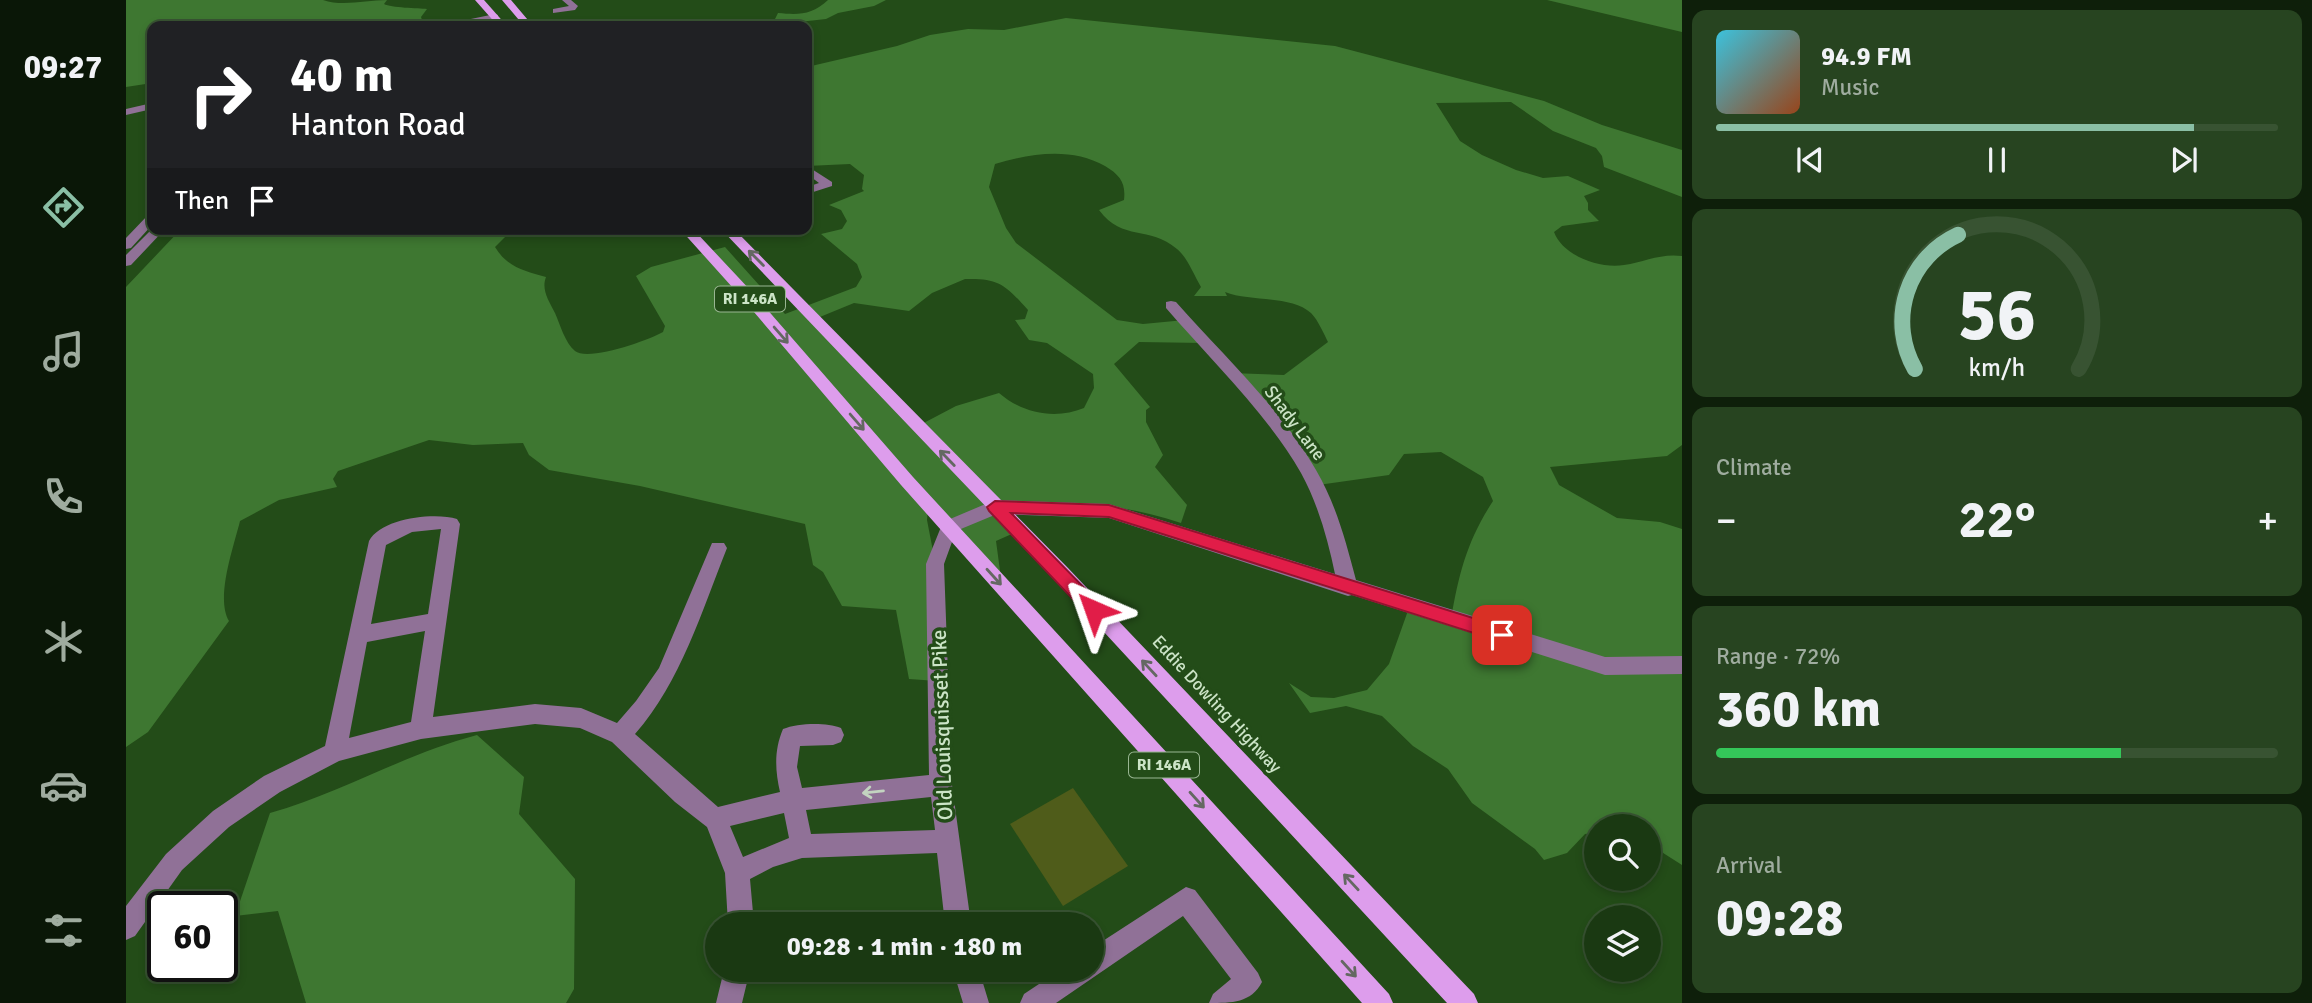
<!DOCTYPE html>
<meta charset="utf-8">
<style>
:root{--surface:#1a3912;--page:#274420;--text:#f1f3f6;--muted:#9fac9f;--line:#385332;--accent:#8abfa5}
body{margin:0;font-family:Signika,sans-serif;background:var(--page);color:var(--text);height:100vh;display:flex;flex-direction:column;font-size:26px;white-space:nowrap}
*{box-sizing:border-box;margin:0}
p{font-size:23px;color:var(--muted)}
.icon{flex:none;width:38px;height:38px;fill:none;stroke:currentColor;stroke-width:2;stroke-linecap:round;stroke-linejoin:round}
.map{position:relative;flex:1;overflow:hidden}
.side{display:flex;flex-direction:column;gap:10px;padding:10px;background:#0e1f0a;width:630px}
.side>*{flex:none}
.guide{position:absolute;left:21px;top:21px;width:665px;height:214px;border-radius:14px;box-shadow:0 4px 10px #0003,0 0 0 2px var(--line);background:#202124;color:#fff;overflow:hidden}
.buttons{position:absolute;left:1458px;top:814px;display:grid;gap:14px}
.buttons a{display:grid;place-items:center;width:77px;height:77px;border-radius:50%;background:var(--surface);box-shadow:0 4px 10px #0003,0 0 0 2px var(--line);font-size:35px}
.speed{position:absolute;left:21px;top:891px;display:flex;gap:14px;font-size:35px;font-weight:700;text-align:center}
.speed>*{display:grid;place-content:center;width:91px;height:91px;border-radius:50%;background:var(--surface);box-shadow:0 4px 10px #0003,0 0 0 2px var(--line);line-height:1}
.speed .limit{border:4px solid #111;border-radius:10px;background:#fff;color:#111}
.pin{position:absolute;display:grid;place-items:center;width:60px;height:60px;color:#fff;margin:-30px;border-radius:14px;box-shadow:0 4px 10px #0006}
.me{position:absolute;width:77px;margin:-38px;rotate:317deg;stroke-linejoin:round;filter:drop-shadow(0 0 5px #0008)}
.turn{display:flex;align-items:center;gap:24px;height:147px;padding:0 28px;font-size:32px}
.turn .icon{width:91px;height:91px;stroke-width:2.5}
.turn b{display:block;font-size:49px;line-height:60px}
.then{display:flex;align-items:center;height:66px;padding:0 28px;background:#0003;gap:14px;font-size:26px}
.big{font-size:52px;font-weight:700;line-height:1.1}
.side .card{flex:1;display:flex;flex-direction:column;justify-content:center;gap:10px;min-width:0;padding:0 24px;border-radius:14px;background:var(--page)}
.side .dial{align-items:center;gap:0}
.dial svg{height:182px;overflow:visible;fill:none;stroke:var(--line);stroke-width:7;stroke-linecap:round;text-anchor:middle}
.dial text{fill:var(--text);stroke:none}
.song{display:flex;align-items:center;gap:21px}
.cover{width:84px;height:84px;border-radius:10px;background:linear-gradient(135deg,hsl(190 70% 55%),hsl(20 70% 35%))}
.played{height:7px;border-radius:4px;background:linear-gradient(90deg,var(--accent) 85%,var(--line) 85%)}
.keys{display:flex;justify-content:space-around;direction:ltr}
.heat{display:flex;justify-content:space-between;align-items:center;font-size:38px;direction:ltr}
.charge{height:10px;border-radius:5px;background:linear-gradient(90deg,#34c759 72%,var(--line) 0)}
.trip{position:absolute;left:579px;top:912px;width:399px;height:70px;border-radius:35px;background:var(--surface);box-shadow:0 4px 10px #0003,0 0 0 2px var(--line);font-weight:700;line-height:70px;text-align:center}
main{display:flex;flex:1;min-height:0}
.tab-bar{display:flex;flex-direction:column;width:126px;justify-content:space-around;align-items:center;background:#0a1707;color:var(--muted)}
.tab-bar .icon{width:49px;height:49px}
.tab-bar .on{color:var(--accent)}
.tab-bar b{font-size:32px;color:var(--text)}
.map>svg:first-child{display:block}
.green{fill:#3e7731;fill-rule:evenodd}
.building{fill:#4f5c1a}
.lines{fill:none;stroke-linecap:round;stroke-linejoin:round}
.minor{fill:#907197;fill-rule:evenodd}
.major{fill:#dd9dec;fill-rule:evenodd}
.oneway{stroke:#646862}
.oneway2{stroke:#c3d3c0}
.route{fill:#e11d48;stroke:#92132f;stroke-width:2}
.labels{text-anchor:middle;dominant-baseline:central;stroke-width:7;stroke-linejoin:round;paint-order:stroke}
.shield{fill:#234c18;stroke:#99b692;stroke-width:2}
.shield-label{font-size:16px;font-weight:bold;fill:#cce4c7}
.street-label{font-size:18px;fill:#cce4c7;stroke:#234c18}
.near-street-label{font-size:21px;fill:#cce4c7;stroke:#234c18}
</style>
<main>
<nav class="tab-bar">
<b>09:27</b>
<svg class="icon on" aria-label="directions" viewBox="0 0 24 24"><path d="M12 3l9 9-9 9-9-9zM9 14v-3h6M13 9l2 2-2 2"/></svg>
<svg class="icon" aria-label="music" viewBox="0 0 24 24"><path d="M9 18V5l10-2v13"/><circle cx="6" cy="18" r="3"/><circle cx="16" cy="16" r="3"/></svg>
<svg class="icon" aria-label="phone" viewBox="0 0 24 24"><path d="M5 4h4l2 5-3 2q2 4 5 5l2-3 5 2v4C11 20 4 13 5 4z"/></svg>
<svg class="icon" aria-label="climate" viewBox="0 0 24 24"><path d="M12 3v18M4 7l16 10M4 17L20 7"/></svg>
<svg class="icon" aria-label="car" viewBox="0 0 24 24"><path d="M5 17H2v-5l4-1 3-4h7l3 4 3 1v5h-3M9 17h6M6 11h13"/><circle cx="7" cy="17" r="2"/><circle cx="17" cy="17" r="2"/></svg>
<svg class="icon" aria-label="filters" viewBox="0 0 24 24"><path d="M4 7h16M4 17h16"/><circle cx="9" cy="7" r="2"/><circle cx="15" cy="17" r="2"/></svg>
</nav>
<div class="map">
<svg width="1556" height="1003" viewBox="0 0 1556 1003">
<rect width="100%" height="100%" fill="#234c18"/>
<path class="green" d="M0,0h197c20,7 43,0 64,0l-3,4c7,4 34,4 43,5l-6,8 1,3h28l-20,6h-278v57l-26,4z
M702,0h58l-12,6 -36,7 -12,6 -54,6 6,-12c21,2 34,2 50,-13z
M1421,0h135v32z
M940,18l269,28 209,55 58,24 80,25v47l-78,-30 -2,-11 -6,-8 -43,-17 -42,-29 -75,1 24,38 22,14 34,15 27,8 25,-2 32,14 -16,6 4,7v7l11,11 -37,5 -8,6c9,24 46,37 70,33 20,-3 37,-12 58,-9v189l-15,11 -117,11 9,18 58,33 43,4 22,7v336l-33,-21 -1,-18h-52v7l-11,1 -18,19 -23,7 -9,-11 -63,-46 -24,-34 -35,-23 -31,-30 -36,-10 -36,7 -21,-30 22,14 23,1 33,-8 22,-26 21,-59 41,14c8,-46 16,-78 42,-118l-10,-24 -42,-25 -37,2 -15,21 -71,10 -87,-112 53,2 44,-33c-4,-8 -10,-22 -17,-29 -20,-18 -61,-11 -86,-21l2,4h-33l7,-9c-7,-12 -14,-30 -24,-38 -28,-24 -54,-7 -78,-39l25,-10c2,-17 -4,-25 -19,-34 -33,-19 -74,-13 -110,-2l-6,23 17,41 10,15 101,77 26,4 42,-4 20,23 -66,-1 -25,22 36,43 -4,3v12l17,33 -8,12 32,38 -6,18c-59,-20 -118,-23 -179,-20l12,30 -18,8 5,37 -73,-69 -1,11 17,88 -7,73 -28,-2 -13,-69 -54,-4 -19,-34 -10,-7 -8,-41 -165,-38 -91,-16 -20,-15 -6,-12 -50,2 -44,-5 -91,31 -5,8 4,8 -58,13 -39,21c-6,25 -25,77 -11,100l-81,111 -22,15v-460l55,-58h332l-18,18c12,20 29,24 51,30 -5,13 3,24 9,36 5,11 10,30 20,38 13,11 74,-11 88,-19l2,-6 -29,-50 15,-9 74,-20 60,67 71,-27 6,-10 -5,-13 -36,-30 21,-5 5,-8 -6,-11 -12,-5 35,-14 -2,-2 2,-14 -14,-11 -43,2v-99l90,-21 33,-11 38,-6 36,1zM839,279c35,-1 40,6 63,31l-3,9 -10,1 14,20 18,3 46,31 1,14 -10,20c-29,12 -62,5 -85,-15l-43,13 -38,20 -103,-107 39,-16 55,8 23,-18z
M351,735l47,42 -5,37 56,65 -1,110 -8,14h-260l-28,-92 -43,5 35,-103c71,-20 135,-59 207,-78z"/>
<path class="building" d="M947,788l55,78 -65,40 -53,-82z"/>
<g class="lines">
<path class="minor" d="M436,0h9l7,6 -3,4 -22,3v-4l16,-3z
M369,14l3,1v4l-43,7h-18z
M26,103v6l-26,6v-6z
M681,166l25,16v4l-25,8v-7l12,-4 -12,-9z
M26,214v11l-21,23 -5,1v-11l22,-23z
M26,229h13l-34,36 -5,1v-11z
M1045,301l5,1c45,51 107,109 140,168 20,34 30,72 40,110l249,77 77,-1v18l-77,1 -253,-80 -4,1 -239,-78 -112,-4 -41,17 -12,33 8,221 19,139h-26l-8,-71 -135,5 -29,9 -23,12 4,45h-26l-3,-51 -18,-46 -32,-25 -63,-60 -32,-14 -45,-4 -114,15 -82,22 -59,31 -51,35 -47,43 -47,66 -9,4v-34l40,-52 47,-43 51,-35 61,-30 44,-205c12,-23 66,-29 88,-22l3,5 -27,193 102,-13 46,4 36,15 19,-22 23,-33 53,-125h12l3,5c-26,65 -46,133 -92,186l83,73 62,-15c-5,-22 -6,-42 3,-63 15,-6 43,-7 58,-1l3,7 -3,7 -8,3 -33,1 -3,21 5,21 127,-13 -3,-211 17,-42 52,-22 114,4 226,70c-7,-34 -17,-70 -34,-101 -32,-57 -91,-114 -135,-165v-6zM315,529l-13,85 -57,10 15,-79 26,-13zM299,631l-14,91 -62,16 18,-96zM805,797l4,33 -124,4 -5,-24zM658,813l5,25 -46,19 -13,-31z
M1060,887l9,3 63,83 4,9c-11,21 -30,21 -53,21l4,-9 18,-15 -48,-63 -127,87h-36l4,-9 36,-24h32v-22z
M598,970h26l-8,33h-26z
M827,970h26l10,33h-26z"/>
<path class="major" d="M349,0h9l23,26h-9z
M376,0h9l22,26h-9z
M554,229h13l59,63 161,185 476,517 4,9h-31l-461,-518 -159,-187z
M595,229h13l334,339 406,426 4,9h-31l-393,-425z"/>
</g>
<defs><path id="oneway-shaft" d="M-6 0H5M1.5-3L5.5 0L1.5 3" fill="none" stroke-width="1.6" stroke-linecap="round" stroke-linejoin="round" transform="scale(1.75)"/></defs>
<g class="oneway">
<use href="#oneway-shaft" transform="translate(630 258) rotate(-135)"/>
<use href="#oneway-shaft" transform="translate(655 335) rotate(49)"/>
<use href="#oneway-shaft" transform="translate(731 422) rotate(49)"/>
<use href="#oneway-shaft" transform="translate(821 458) rotate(-134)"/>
<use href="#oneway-shaft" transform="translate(868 577) rotate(48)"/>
<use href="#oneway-shaft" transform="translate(1023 668) rotate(-133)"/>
<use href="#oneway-shaft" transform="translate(1071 800) rotate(48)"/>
<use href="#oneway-shaft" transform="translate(1225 882) rotate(-133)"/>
<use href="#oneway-shaft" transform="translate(1223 969) rotate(48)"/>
</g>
<use class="oneway2" href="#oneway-shaft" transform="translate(747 792) rotate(174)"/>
<path class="route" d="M869,501l114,4 393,122 6,2 3,6 -3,5 -6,2 -393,-125 -98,-4 90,92 2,5 -2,5 -7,2 -6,-2 -99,-104 -2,-4z"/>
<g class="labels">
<g class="shield">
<rect x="589" y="286.5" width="70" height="25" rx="5"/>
<rect x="1003" y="752.5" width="70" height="25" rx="5"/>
</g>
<g class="shield-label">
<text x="624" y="299">RI 146A</text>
<text x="1038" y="765">RI 146A</text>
</g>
<g class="street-label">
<text transform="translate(1169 423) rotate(53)">Shady Lane</text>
<text transform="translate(1091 704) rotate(47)">Eddie Dowling Highway</text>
</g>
<g class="near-street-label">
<text transform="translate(816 725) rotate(-92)">Old Louisquisset Pike</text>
</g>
</g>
</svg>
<div class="buttons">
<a><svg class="icon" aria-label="search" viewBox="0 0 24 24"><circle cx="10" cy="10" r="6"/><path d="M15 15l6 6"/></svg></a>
<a><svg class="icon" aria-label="layers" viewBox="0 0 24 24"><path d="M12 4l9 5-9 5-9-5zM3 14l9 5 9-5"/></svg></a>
</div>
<div class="speed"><div class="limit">60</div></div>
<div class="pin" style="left:1376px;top:635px;background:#d93025"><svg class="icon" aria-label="arrive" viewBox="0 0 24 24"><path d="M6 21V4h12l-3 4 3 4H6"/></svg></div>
<svg class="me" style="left:968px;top:610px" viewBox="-20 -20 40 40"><path d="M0-17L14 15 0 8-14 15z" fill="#e11d48" stroke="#fff" stroke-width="4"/></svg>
<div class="trip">09:28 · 1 min · 180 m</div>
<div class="guide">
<div class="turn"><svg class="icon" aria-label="right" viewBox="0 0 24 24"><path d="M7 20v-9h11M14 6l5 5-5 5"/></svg><div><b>40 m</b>Hanton Road</div></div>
<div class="then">Then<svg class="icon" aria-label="arrive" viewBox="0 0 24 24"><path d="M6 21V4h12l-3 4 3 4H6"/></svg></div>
</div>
</div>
<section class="side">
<div class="card">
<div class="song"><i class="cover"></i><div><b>94.9 FM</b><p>Music</p></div></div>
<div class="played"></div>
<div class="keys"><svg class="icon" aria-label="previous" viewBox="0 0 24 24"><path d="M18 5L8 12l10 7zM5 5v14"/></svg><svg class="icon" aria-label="pause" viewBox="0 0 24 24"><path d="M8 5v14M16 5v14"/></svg><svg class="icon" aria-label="next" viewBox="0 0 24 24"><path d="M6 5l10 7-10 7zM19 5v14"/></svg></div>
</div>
<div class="card dial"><svg viewBox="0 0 100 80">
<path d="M14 69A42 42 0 1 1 86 69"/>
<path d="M14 69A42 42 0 0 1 33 10" stroke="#8abfa5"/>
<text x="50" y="56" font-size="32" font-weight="700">56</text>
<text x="50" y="72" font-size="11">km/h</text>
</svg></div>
<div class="card"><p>Climate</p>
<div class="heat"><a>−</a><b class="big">22°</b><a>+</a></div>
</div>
<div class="card"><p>Range · 72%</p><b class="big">360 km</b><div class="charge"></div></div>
<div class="card"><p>Arrival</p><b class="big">09:28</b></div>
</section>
</main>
